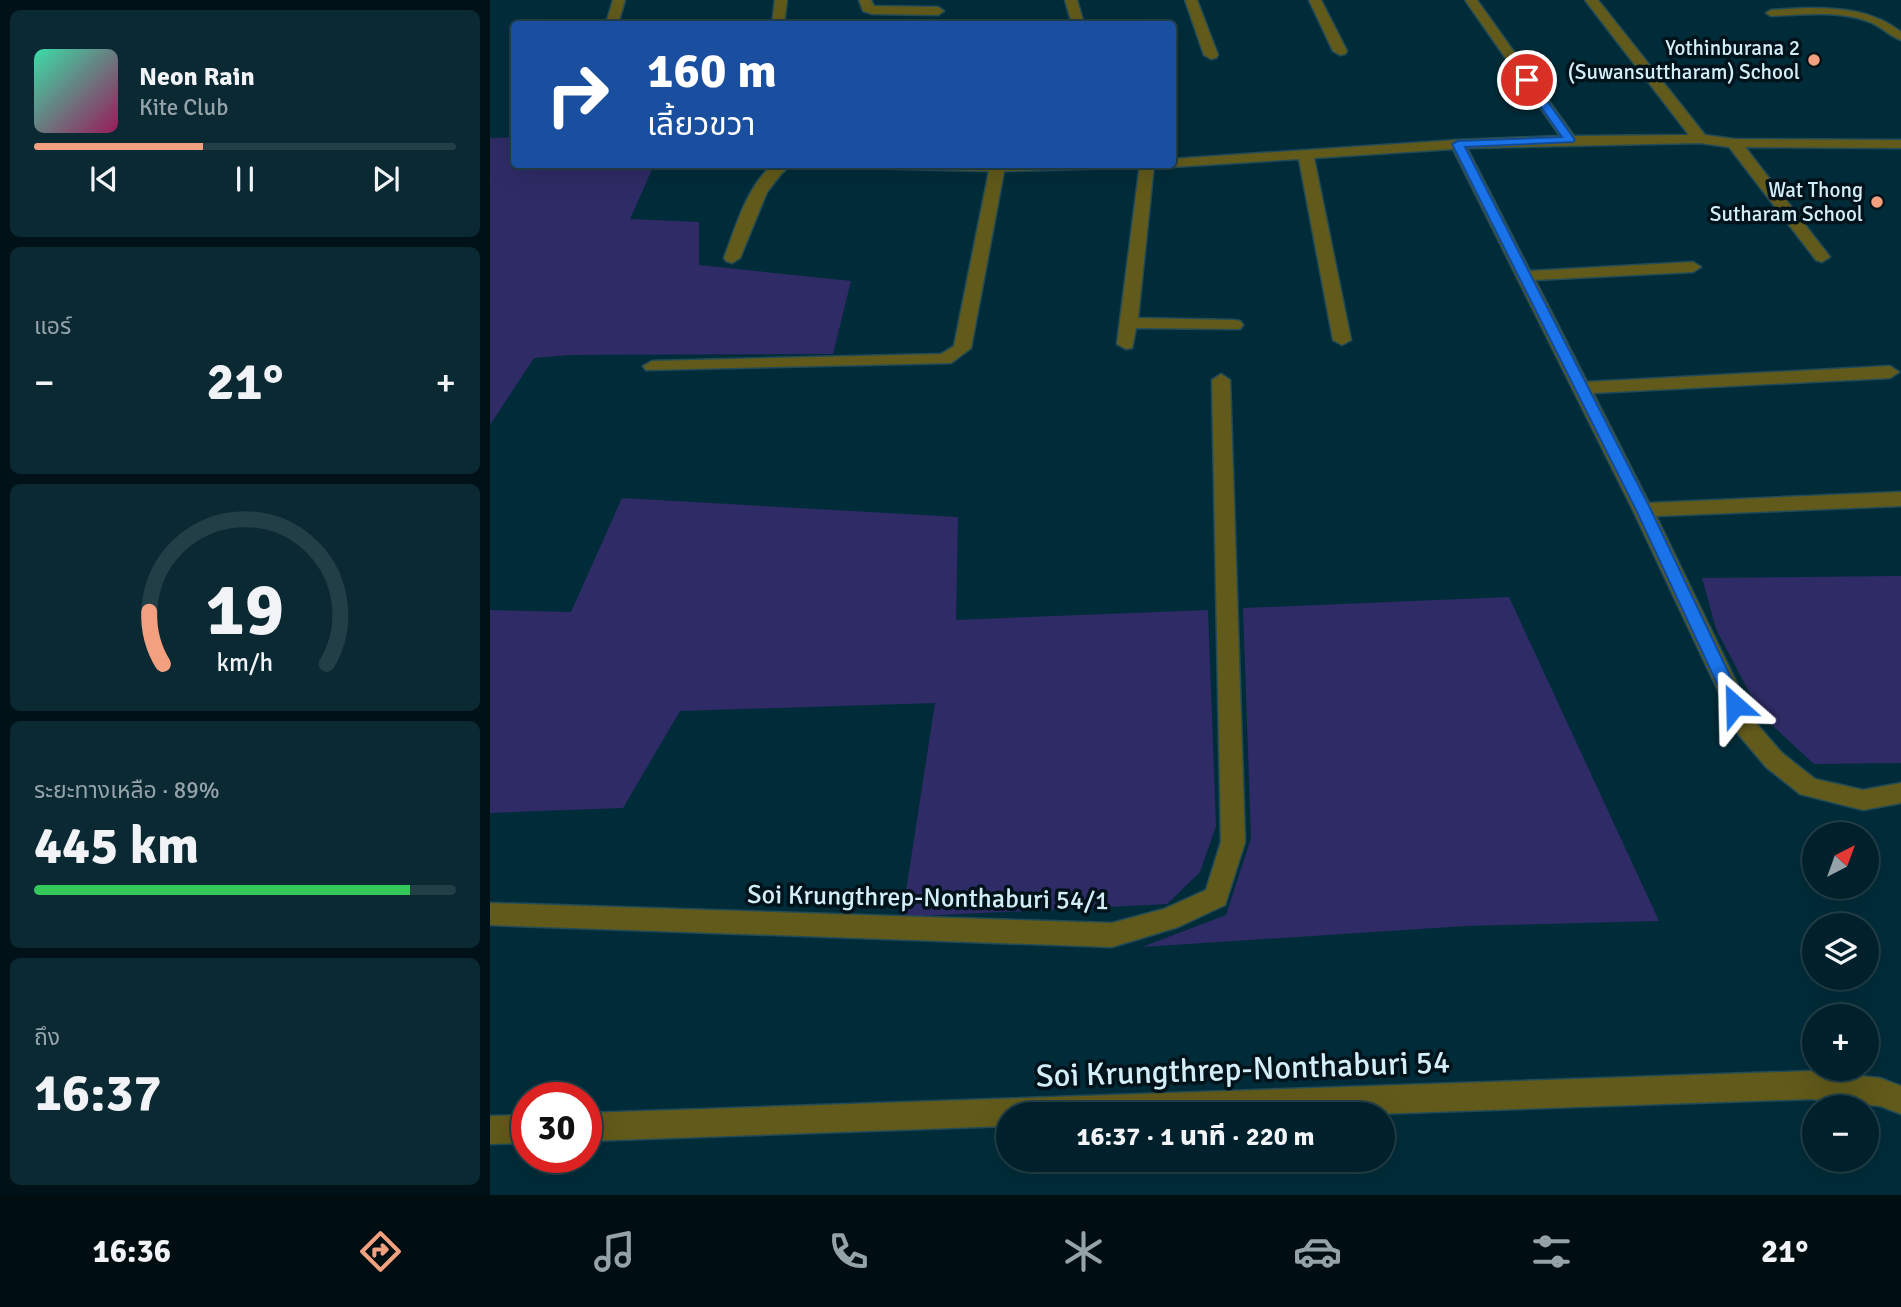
<!DOCTYPE html>
<html lang="th">
<meta charset="utf-8">
<style>
:root{--surface:#00212b;--page:#0a2933;--text:#f1f3f6;--muted:#95a3a9;--line:#223e47;--accent:#f2a07f}
body{margin:0;font-family:Signika,"Noto Sans Thai",sans-serif;background:var(--page);color:var(--text);height:100vh;display:flex;flex-direction:column;font-size:26px;white-space:nowrap}
*{box-sizing:border-box;margin:0}
p{font-size:23px;color:var(--muted)}
.icon{flex:none;width:38px;height:38px;fill:none;stroke:currentColor;stroke-width:2;stroke-linecap:round;stroke-linejoin:round}
.map{position:relative;flex:1;overflow:hidden}
.side{display:flex;flex-direction:column;gap:10px;padding:10px;background:#001218;width:490px}
.side>*{flex:none}
.banner{position:absolute;left:21px;top:21px;width:665px;height:147px;border-radius:7px;box-shadow:0 7px 28px #0002,0 0 0 2px var(--line);background:#1a4fa0;color:#fff;overflow:hidden}
.needle{width:46px;rotate:41deg}
.buttons{position:absolute;left:1312px;top:822px;display:grid;gap:14px}
.buttons a{display:grid;place-items:center;width:77px;height:77px;border-radius:50%;background:var(--surface);box-shadow:0 7px 28px #0002,0 0 0 2px var(--line);font-size:35px}
.speed{position:absolute;left:21px;top:1082px;display:flex;gap:14px;font-size:35px;font-weight:700;text-align:center}
.speed>*{display:grid;place-content:center;width:91px;height:91px;border-radius:50%;background:var(--surface);box-shadow:0 7px 28px #0002,0 0 0 2px var(--line);line-height:1}
.speed .limit{border:10px solid #d22;background:#fff;color:#111}
.pin{position:absolute;display:grid;place-items:center;width:60px;height:60px;color:#fff;margin:-30px;border:4px solid #fff;border-radius:50%;box-shadow:0 2px 7px #0007}
.me{position:absolute;width:77px;margin:-38px;rotate:335deg;stroke-linejoin:round;filter:drop-shadow(0 0 5px #0008)}
.turn{display:flex;align-items:center;gap:24px;height:147px;padding:0 21px;font-size:32px}
.turn .icon{width:91px;height:91px;stroke-width:2.5}
.turn b{display:block;font-size:49px;line-height:60px}
.big{font-size:52px;font-weight:800;line-height:1.1}
.side .tile{flex:1;display:flex;flex-direction:column;justify-content:center;gap:10px;min-width:0;padding:0 24px;border-radius:10px;background:var(--page)}
.side .dial{align-items:center;gap:0}
.dial svg{height:182px;overflow:visible;fill:none;stroke:var(--line);stroke-width:7;stroke-linecap:round;text-anchor:middle}
.dial text{fill:var(--text);stroke:none}
.song{display:flex;align-items:center;gap:21px}
.cover{width:84px;height:84px;border-radius:10px;background:linear-gradient(135deg,hsl(160 70% 55%),hsl(330 70% 35%))}
.played{height:7px;border-radius:4px;background:linear-gradient(90deg,var(--accent) 40%,var(--line) 40%)}
.keys{display:flex;justify-content:space-around;direction:ltr}
.heat{display:flex;justify-content:space-between;align-items:center;font-size:38px;direction:ltr}
.charge{height:10px;border-radius:5px;background:linear-gradient(90deg,#34c759 89%,var(--line) 0)}
.trip{position:absolute;left:506px;top:1102px;width:399px;height:70px;border-radius:35px;background:var(--surface);box-shadow:0 7px 28px #0002,0 0 0 2px var(--line);font-weight:800;line-height:70px;text-align:center}
.menu{display:flex;height:112px;justify-content:space-around;align-items:center;background:#000d11;color:var(--muted)}
.menu .icon{width:49px;height:49px}
.menu .on{color:var(--accent)}
.menu b{font-size:32px;color:var(--text)}
main{display:flex;flex:1;min-height:0}
.map>svg:first-child{display:block}
.green{fill:#2f2b66}
.lines{fill:none;stroke-linecap:round;stroke-linejoin:round}
.lane-casing{stroke:#224b58;stroke-width:3}
.street-casing{stroke:#224b58;stroke-width:3}
.lane{fill:#615a1a;fill-rule:evenodd}
.street{fill:#615a1a;fill-rule:evenodd}
.route{fill:#1a73e8;stroke:#114b97;stroke-width:2}
.poi-dot{fill:#f2a07f;stroke:#00131a;stroke-width:2.5}
.labels{text-anchor:middle;dominant-baseline:central;stroke-width:7;stroke-linejoin:round;paint-order:stroke}
.far-poi-label{font-size:21px;fill:#d3eef9;stroke:#00131a;text-anchor:end}
.street-label{font-size:26px;fill:#d3eef9;stroke:#00131a}
.near-street-label{font-size:32px;fill:#d3eef9;stroke:#00131a}
</style>
<main>
<section class="side">
<div class="tile">
<div class="song"><i class="cover"></i><div><b>Neon Rain</b><p>Kite Club</p></div></div>
<div class="played"></div>
<div class="keys"><svg class="icon" aria-label="previous" viewBox="0 0 24 24"><path d="M18 5L8 12l10 7zM5 5v14"/></svg><svg class="icon" aria-label="pause" viewBox="0 0 24 24"><path d="M8 5v14M16 5v14"/></svg><svg class="icon" aria-label="next" viewBox="0 0 24 24"><path d="M6 5l10 7-10 7zM19 5v14"/></svg></div>
</div>
<div class="tile"><p>แอร์</p>
<div class="heat"><a>−</a><b class="big">21°</b><a>+</a></div>
</div>
<div class="tile dial"><svg viewBox="0 0 100 80">
<path d="M14 69A42 42 0 1 1 86 69"/>
<path d="M14 69A42 42 0 0 1 8 46" stroke="#f2a07f"/>
<text x="50" y="56" font-size="32" font-weight="700">19</text>
<text x="50" y="72" font-size="11">km/h</text>
</svg></div>
<div class="tile"><p>ระยะทางเหลือ · 89%</p><b class="big">445 km</b><div class="charge"></div></div>
<div class="tile"><p>ถึง</p><b class="big">16:37</b></div>
</section>
<div class="map">
<svg width="1411" height="1195" viewBox="0 0 1411 1195">
<rect width="100%" height="100%" fill="#002c39"/>
<path class="green" d="M24,137v27l140,1 -24,54 69,3v43l152,16 -18,73 -263,1 -36,3 -44,67v-287z
M132,498l336,19 -2,103 252,-10 8,216 -16,46 -33,32 -265,13 33,-214 -255,8 -57,97 -133,5v-203l81,2z
M1411,576v187l-87,1 -53,-49 -45,-86 -14,-51z
M1019,597l150,324 -193,5 -324,21 84,-32 25,-77 -8,-230z"/>
<g class="lines">
<g class="lane-casing">
<path id="lane" d="M1316,8c34,0 67,2 95,24v8c-12,-4 -21,-15 -34,-19 -30,-11 -65,-6 -96,-5l-5,-3 5,-3z"/>
</g>
<g class="street-casing">
<path id="street" d="M123,0h12l-7,24h-12z
M285,0h12l-3,24h-12z
M369,0h12l3,6 64,1 6,4 -6,4 -66,-1 -9,-3z
M575,0h12l7,24h-12z
M695,0h12l21,55 -2,3 -5,1 -7,-4z
M819,0h12l26,51 -2,3 -5,1 -7,-4z
M975,0h12l97,136 115,-1 -104,-135h13l107,135 29,4 167,1v8l-156,-1 85,110 -8,5 -6,-2 -87,-113 -29,-4 -233,5 63,123 163,-9 8,5 -8,5 -158,8 52,102 303,-16 9,6 -9,6 -297,15 56,110 252,-11v14l-245,10 100,207 26,30 33,26 48,11 38,-7v20l-38,7 -63,-16 -34,-27 -27,-32 -106,-225 -180,-361 -139,9 37,182 -9,5 -9,-5 -34,-181 -127,8 -6,-3h6v-5l286,-19 102,-4z
M284,164h18l-11,10 -14,18 -27,66 -8,5 -6,-2 -2,-3c12,-31 23,-73 50,-94z
M365,164h269l-7,4 -113,3 -33,177 -20,15 -305,7 -3,-4 9,-5 289,-7 13,-8 35,-175 -127,-3z
M650,164h14l-16,154 96,2 6,1 3,4 -3,4 -104,-1 -4,20 -6,1 -9,-5z
M731,374l9,6 15,462 -20,63 -47,22 -66,20 -622,-22v-22l622,20 52,-14 42,-19 15,-48 -9,-462z
M1321,1071l69,7 21,8v28l-21,-8 -69,-7 -466,16h-337v11l-422,15v-28z
M37,1115v28l-37,1v-28z"/>
</g>
<use href="#lane" class="lane"/>
<use href="#street" class="street"/>
</g>
<path class="route" d="M1034,78h7l44,62 -2,2 -108,5 186,363 93,195 -3,4h-12l-2,-4 -91,-195 -184,-366 6,-3 104,-4 -40,-57z"/>
<g class="poi-dot">
<circle cx="1324" cy="60" r="7"/>
<circle cx="1387" cy="202" r="7"/>
</g>
<g class="labels">
<g class="far-poi-label">
<text x="1310" y="48">Yothinburana 2<tspan x="1310" dy="24">(Suwansuttharam) School</tspan></text>
<text x="1373" y="190">Wat Thong<tspan x="1373" dy="24">Sutharam School</tspan></text>
</g>
<g class="street-label">
<text transform="translate(438 898) rotate(1)">Soi Krungthrep-Nonthaburi 54/1</text>
</g>
<g class="near-street-label">
<text transform="translate(753 1069) rotate(-2)">Soi Krungthrep-Nonthaburi 54</text>
</g>
</g>
</svg>
<div class="buttons">
<a><svg class="needle" viewBox="-14 -14 28 28"><path d="M0-13l5 13h-10z" fill="#e53935"/><path d="M0 13l5-13h-10z" fill="#95a3a9"/></svg></a>
<a><svg class="icon" aria-label="layers" viewBox="0 0 24 24"><path d="M12 4l9 5-9 5-9-5zM3 14l9 5 9-5"/></svg></a>
<a>+</a>
<a>−</a>
</div>
<div class="speed"><div class="limit">30</div></div>
<div class="pin" style="left:1037px;top:80px;background:#d93025"><svg class="icon" aria-label="arrive" viewBox="0 0 24 24"><path d="M6 21V4h12l-3 4 3 4H6"/></svg></div>
<svg class="me" style="left:1245px;top:705px" viewBox="-20 -20 40 40"><path d="M0-17L14 15 0 8-14 15z" fill="#1a73e8" stroke="#fff" stroke-width="4"/></svg>
<div class="trip">16:37 · 1 นาที · 220 m</div>
<div class="banner">
<div class="turn"><svg class="icon" aria-label="right" viewBox="0 0 24 24"><path d="M7 20v-9h11M14 6l5 5-5 5"/></svg><div><b>160 m</b>เลี้ยวขวา</div></div>
</div>
</div>
</main>
<nav class="menu">
<b>16:36</b>
<svg class="icon on" aria-label="directions" viewBox="0 0 24 24"><path d="M12 3l9 9-9 9-9-9zM9 14v-3h6M13 9l2 2-2 2"/></svg>
<svg class="icon" aria-label="music" viewBox="0 0 24 24"><path d="M9 18V5l10-2v13"/><circle cx="6" cy="18" r="3"/><circle cx="16" cy="16" r="3"/></svg>
<svg class="icon" aria-label="phone" viewBox="0 0 24 24"><path d="M5 4h4l2 5-3 2q2 4 5 5l2-3 5 2v4C11 20 4 13 5 4z"/></svg>
<svg class="icon" aria-label="climate" viewBox="0 0 24 24"><path d="M12 3v18M4 7l16 10M4 17L20 7"/></svg>
<svg class="icon" aria-label="car" viewBox="0 0 24 24"><path d="M5 17H2v-5l4-1 3-4h7l3 4 3 1v5h-3M9 17h6M6 11h13"/><circle cx="7" cy="17" r="2"/><circle cx="17" cy="17" r="2"/></svg>
<svg class="icon" aria-label="filters" viewBox="0 0 24 24"><path d="M4 7h16M4 17h16"/><circle cx="9" cy="7" r="2"/><circle cx="15" cy="17" r="2"/></svg>
<b>21°</b>
</nav>
